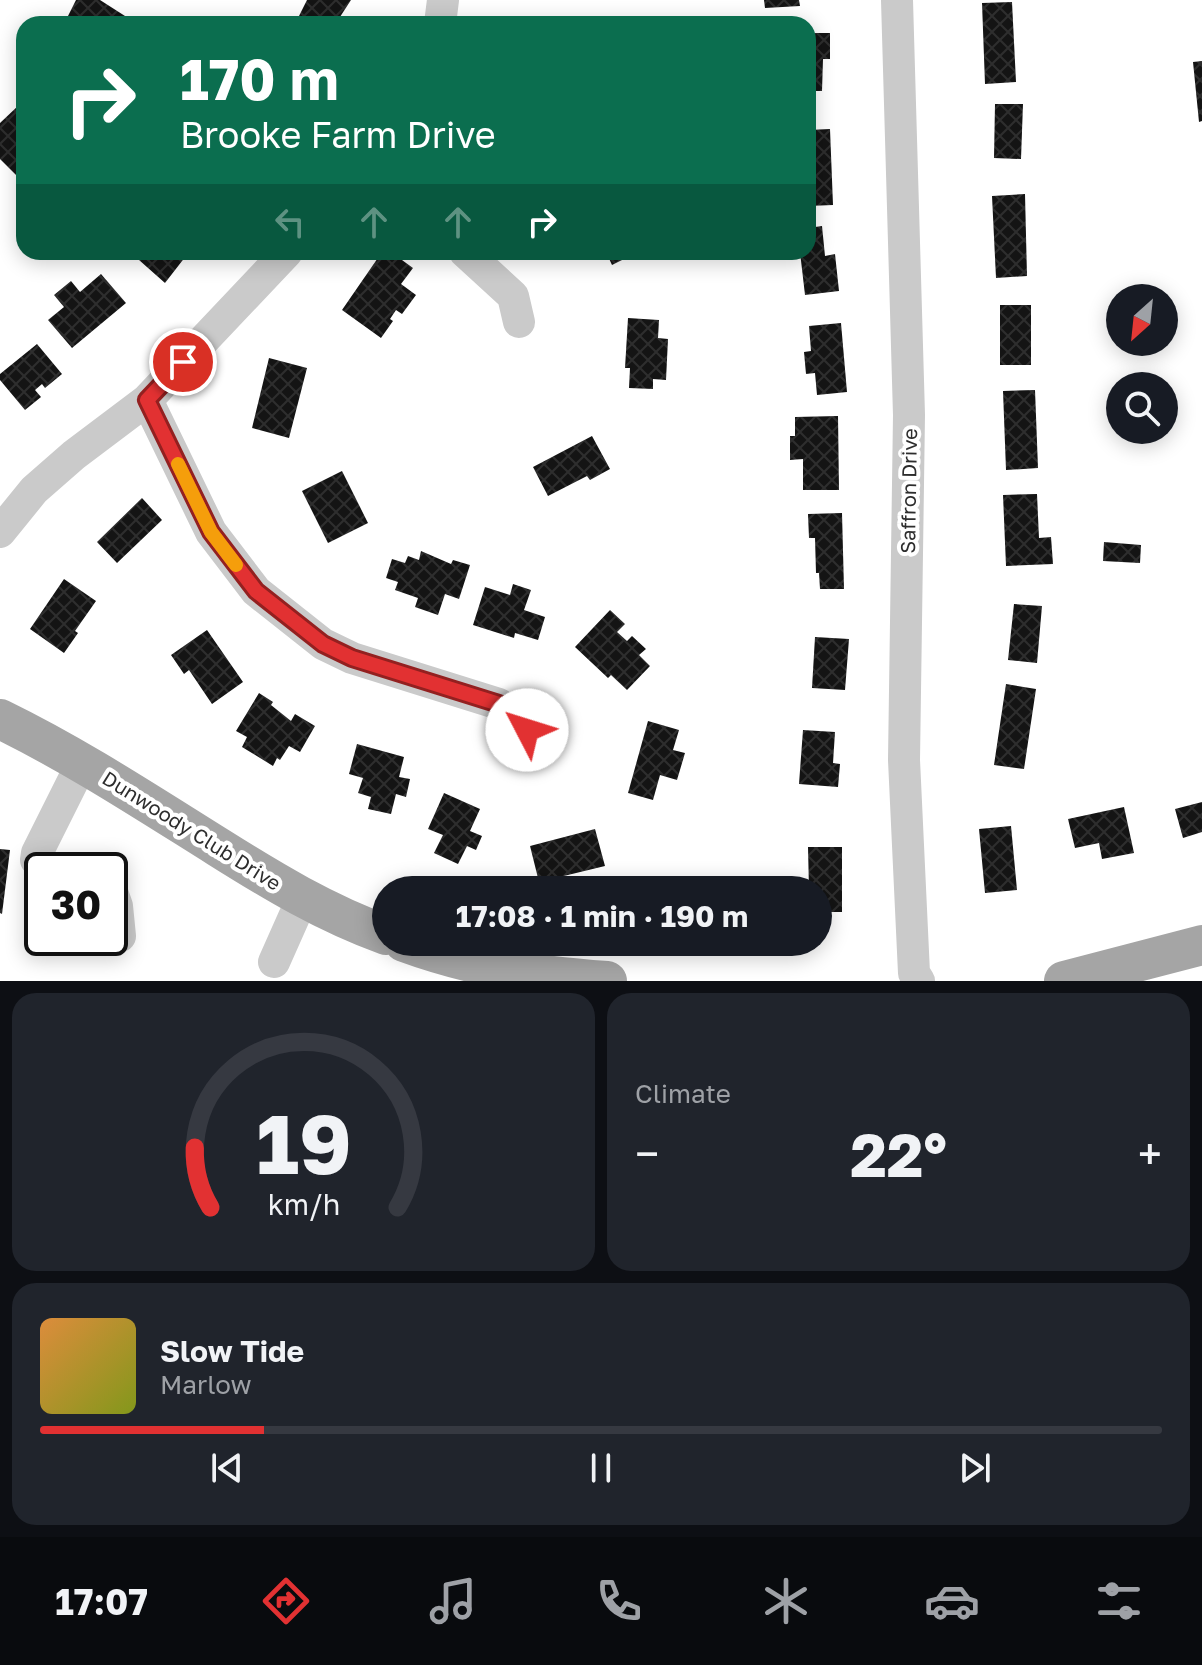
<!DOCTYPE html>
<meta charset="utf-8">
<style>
:root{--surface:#171b24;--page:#20242c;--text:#f1f3f6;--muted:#9ea1a6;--line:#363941;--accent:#e23132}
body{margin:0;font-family:"Golos Text",sans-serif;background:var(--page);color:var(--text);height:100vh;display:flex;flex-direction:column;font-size:30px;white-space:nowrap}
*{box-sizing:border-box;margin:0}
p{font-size:26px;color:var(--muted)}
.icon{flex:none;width:44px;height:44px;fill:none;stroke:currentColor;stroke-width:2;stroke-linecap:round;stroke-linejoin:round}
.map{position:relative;height:981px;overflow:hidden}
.panel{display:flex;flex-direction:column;gap:12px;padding:12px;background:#0d0f14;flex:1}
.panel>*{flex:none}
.guide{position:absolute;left:16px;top:16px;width:800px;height:244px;border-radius:24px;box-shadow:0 4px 20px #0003;background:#0b6e4f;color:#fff;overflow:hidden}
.needle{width:52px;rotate:207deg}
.buttons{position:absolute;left:1106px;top:284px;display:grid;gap:16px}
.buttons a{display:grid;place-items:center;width:72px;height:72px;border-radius:50%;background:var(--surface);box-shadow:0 4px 20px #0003;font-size:40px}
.speed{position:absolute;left:24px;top:852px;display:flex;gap:16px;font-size:40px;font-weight:700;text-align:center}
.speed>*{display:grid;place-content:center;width:104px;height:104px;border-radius:50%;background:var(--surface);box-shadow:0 4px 20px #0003;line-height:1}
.speed .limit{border:4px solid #111;border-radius:12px;background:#fff;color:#111}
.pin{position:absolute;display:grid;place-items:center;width:68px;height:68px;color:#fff;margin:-34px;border:4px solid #fff;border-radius:50%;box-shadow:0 2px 8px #0007}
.me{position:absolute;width:88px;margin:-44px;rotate:310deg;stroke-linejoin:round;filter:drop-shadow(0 0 6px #0008)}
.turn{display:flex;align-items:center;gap:28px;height:168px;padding:0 32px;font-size:36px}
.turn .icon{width:104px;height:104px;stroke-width:2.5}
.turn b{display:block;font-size:56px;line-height:68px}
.lanes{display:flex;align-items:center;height:76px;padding:0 32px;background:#0003;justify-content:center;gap:40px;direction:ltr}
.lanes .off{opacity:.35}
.big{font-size:60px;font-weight:700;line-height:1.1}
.panel .tile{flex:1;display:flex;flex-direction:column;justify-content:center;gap:12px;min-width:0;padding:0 28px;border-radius:24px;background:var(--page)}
.panel .dial{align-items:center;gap:0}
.dial svg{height:208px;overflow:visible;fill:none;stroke:var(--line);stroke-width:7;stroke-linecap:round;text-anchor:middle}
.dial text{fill:var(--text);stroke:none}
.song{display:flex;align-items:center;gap:24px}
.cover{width:96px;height:96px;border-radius:12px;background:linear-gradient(135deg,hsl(30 70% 55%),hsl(70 70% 35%))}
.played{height:8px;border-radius:4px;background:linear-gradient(90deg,var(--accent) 20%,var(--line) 20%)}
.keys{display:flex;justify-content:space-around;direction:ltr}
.heat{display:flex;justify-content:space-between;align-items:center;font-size:44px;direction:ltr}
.panel .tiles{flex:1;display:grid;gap:12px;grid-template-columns:1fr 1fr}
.tile:last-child{grid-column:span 2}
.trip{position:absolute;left:372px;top:876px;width:460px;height:80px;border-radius:40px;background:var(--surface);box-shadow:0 4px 20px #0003;font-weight:700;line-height:80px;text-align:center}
.menu{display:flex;height:128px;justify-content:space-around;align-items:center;background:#090b0e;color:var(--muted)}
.menu .icon{width:56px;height:56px}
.menu .selected{color:var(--accent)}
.menu b{font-size:36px;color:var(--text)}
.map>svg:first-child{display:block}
.building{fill:url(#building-cross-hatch)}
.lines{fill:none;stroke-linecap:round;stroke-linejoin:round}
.minor{stroke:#cacaca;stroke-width:32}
.major{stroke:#a5a5a5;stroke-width:40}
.route-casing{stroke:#932020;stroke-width:20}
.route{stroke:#e23132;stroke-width:14}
.slow{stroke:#f59e0b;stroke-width:14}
.labels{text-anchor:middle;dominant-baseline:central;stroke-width:8;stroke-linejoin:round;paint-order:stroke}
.street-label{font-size:20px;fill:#2d2d2d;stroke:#fff}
</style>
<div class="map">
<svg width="1202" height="981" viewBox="0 0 1202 981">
<defs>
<pattern id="building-cross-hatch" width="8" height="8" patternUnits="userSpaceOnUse" patternTransform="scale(2)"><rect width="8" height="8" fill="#141414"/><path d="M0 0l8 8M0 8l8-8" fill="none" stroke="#2e2e2e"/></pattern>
</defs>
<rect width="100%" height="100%" fill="#fff"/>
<path class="building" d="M76,0h24l25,16 -5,8h-56z
M307,0h44l-13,20 9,4h-52z
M764,0h35l1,6 -35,2z
M1012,2l4,80 -31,2 -3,-81z
M808,33h22v26h-7l-1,32h-8v15h-6z
M1202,61v60l-3,1 -6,-60z
M995,104h28l-2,55 -27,-1z
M19,105l5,5v60l-7,6 -17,-17v-36z
M830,129l3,76 -25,1v-76z
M1025,194l2,82 -31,2 -4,-82z
M822,226l3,30 10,-2 4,37 -34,4 -5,-43h8v-24z
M130,252h59l-24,31z
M382,252h9l22,16 -12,16 15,11 -14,19 -6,-4 -6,9 3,2 -12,17 -39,-28z
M606,252h32l-26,13z
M101,274l25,29 -54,45 -24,-28 16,-13 -10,-12 17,-14 9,11z
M1000,305h31v60h-31z
M628,318l31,2 -1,18 10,1 -2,41 -13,-1v10l-24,-1 1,-20h-5z
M841,323l6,69 -30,3 -2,-22 -9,1 -2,-22 7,-1 -2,-25z
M37,344l25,30 -17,14 -3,-4 -7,6 6,7 -16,13 -25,-30v-6z
M269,358l38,10 -18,70 -37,-10z
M1035,390l3,78 -32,2 -3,-79z
M838,416l1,74h-36v-31l-13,1v-24h5v-19z
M592,436l18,33 -20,11 -3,-4 -39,20 -15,-29z
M342,471l26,52 -40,20 -26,-52z
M1037,494l2,44 12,-1 2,27 -47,2 -3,-71z
M142,498l20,22 -45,43 -20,-21z
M842,513l2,76h-24l-1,-16h-3l-1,-35h-6l-1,-24z
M1104,542l37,3 -1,18 -37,-2z
M421,551l30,13 2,-4 17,5 -11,34 -14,-5 -7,21 -23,-8 3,-9 -23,-8 3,-8 -12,-4 6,-19 13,4 3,-7 11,4z
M64,579l32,22 -21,30 3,2 -14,20 -34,-24z
M513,584l18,6 -7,20 21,7 -7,23 -23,-7 -1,5 -41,-13 12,-38 25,8z
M1014,604l28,2 -5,57 -29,-3z
M610,610l15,14 -8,8 10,9 5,-5 14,13 -7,6 11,11 -23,24 -16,-15 -3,3 -33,-31z
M207,630l36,52 -31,22 -23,-34 -5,4 -13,-19z
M815,637l34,2 -4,51 -33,-2z
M1006,684l30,5 -12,80 -30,-4z
M259,693l14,9 -2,3 20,16 4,-7 20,12 -15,26 -11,-6 -9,14 -3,-2 -4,8 -31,-19 5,-10 -11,-6z
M648,721l31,9 -6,20 12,3 -8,27 -17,-5 -7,25 -25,-7z
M803,730l32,2 -2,31 7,1 -2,23 -39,-3z
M357,744l47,13 -5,20 11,2 -4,18 -10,-3 -5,20 -23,-5 3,-12 -13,-4 5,-15 -14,-4z
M444,793l36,16 -10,22 12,5 -6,14 -9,-4 -9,18 -24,-11 9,-18 -15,-6z
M1202,802v30l-19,6 -8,-29z
M1124,807l10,46 -32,6 -3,-16 -24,5 -7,-29z
M1011,826l6,64 -32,3 -6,-64z
M595,829l10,37 -66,16 -9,-36z
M808,847h34v65h-24v-22h-9z
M0,849l10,1 -8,64 -2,-1z"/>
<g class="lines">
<path class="minor" d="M897,0l12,415 -5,345 10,213 5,8
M440,24l3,-24
M465,252l48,44 6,26
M147,400l64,132 45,59 67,53 29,14 147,46 28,26
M0,532l34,-42 40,-35 73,-55 140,-148
M46,870l-10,-10 1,-7 45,-90
M110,886l7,20 3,30
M274,962l28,-63"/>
<path class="major" d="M0,719c76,37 146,83 218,128 54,34 107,66 168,88
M404,942c71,26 128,33 203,39
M1064,981l138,-36"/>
</g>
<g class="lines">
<g class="route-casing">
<path id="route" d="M183,362l-36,38 64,132 45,59 67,53 29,14 147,46 28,26"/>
</g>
<use href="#route" class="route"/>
<path class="slow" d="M178,464l33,68 25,33"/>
</g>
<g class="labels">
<g class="street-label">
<text transform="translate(908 491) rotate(-89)">Saffron Drive</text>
<text transform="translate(192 830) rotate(32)">Dunwoody Club Drive</text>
</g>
</g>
</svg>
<div class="buttons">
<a><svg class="needle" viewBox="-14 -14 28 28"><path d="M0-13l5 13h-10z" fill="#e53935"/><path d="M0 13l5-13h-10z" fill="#9ea1a6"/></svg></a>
<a><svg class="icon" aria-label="search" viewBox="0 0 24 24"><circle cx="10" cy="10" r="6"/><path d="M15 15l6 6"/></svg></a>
</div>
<div class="speed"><div class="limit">30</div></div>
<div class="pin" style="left:183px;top:362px;background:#d93025"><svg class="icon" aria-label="arrive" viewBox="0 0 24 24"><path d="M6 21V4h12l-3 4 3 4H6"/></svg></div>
<svg class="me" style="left:527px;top:730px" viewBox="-20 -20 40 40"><circle r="19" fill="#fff"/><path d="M0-13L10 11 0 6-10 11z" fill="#e23132"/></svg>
<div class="trip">17:08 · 1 min · 190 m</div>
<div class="guide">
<div class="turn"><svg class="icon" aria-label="right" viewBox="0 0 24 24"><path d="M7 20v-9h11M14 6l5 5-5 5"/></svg><div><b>170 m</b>Brooke Farm Drive</div></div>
<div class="lanes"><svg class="icon off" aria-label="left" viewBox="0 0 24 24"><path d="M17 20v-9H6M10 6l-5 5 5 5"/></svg><svg class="icon off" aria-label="ahead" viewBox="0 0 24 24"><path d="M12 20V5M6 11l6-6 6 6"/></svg><svg class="icon off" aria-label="ahead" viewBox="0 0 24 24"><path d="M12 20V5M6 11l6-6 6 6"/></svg><svg class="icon" aria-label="right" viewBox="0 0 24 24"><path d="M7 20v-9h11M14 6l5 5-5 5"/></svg></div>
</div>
</div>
<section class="panel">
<div class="tiles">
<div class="tile dial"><svg viewBox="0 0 100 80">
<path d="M14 69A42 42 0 1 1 86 69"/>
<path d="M14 69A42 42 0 0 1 8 46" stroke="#e23132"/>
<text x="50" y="56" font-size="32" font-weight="700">19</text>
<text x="50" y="72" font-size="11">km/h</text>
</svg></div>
<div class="tile"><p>Climate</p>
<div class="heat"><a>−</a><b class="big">22°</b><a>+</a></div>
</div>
<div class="tile">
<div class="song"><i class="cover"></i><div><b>Slow Tide</b><p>Marlow</p></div></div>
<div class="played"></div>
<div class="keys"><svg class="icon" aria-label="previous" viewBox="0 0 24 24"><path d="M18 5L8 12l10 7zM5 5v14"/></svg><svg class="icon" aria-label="pause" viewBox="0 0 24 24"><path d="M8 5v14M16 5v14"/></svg><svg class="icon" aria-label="next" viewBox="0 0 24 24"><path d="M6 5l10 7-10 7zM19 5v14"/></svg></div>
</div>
</div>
</section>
<nav class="menu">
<b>17:07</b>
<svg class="icon selected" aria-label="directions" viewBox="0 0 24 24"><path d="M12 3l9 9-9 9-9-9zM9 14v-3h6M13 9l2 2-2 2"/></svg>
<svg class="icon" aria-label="music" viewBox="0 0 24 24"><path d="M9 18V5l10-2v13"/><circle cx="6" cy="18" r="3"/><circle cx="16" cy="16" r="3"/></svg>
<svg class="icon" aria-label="phone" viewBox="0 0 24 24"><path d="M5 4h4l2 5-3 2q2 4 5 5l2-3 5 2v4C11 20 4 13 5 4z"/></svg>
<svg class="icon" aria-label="climate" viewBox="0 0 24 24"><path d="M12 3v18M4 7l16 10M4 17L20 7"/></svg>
<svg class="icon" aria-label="car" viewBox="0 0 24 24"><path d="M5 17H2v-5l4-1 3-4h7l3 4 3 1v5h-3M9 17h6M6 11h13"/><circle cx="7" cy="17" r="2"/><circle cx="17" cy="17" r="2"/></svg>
<svg class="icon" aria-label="filters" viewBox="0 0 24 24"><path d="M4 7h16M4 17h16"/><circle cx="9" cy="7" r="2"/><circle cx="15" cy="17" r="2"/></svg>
</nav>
